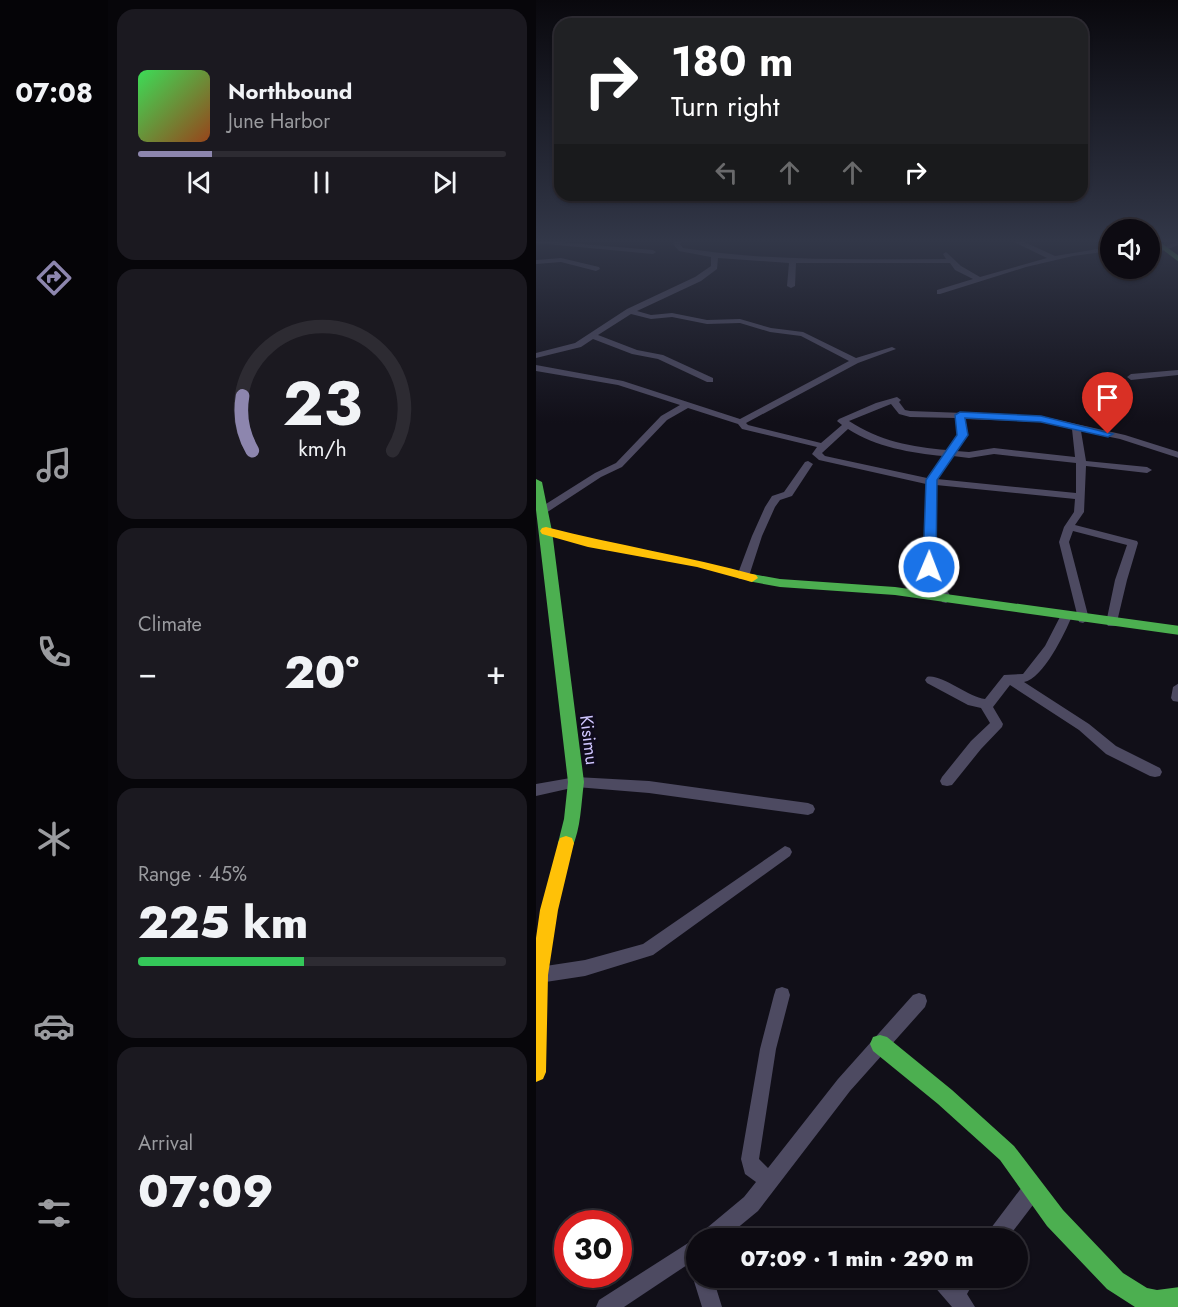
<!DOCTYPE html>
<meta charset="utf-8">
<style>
:root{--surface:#0d0b12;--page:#1b1920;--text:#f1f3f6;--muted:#9a9b9f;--line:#2d2b32;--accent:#8d86ae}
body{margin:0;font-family:Jost,sans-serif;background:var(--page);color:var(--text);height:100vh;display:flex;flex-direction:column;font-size:22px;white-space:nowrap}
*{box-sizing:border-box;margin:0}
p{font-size:20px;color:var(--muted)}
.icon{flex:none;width:33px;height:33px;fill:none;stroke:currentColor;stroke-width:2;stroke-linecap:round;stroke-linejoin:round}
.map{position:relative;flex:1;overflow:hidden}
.side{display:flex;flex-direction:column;gap:9px;padding:9px;background:#07060a;width:428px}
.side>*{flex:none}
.banner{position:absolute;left:18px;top:18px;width:534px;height:183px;border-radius:18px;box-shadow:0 2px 4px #0004,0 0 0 2px var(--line);background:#202124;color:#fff;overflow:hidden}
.controls{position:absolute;left:564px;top:219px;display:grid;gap:12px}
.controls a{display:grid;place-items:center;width:60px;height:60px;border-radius:50%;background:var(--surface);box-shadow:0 2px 4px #0004,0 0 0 2px var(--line);font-size:30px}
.speed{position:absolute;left:18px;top:1210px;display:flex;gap:12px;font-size:30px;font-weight:700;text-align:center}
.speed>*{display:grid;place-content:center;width:78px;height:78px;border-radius:50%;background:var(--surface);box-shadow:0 2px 4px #0004,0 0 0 2px var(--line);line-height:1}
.speed .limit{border:9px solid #d22;background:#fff;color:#111}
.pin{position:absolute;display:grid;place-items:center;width:51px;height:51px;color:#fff;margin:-62px -26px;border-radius:50% 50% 50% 0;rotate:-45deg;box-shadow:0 0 6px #0007}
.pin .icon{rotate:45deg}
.me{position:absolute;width:66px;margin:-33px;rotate:1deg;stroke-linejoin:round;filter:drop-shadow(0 0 4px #0008)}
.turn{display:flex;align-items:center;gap:21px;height:126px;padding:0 18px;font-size:27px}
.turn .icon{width:78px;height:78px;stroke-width:2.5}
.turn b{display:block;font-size:42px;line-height:51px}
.lanes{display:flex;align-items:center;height:57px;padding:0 18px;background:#0003;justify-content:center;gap:30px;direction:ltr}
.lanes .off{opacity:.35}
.big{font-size:45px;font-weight:800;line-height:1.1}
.side .card{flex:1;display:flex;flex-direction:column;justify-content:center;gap:9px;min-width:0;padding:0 21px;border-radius:18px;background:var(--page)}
.side .dial{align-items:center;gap:0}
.dial svg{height:156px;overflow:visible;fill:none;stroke:var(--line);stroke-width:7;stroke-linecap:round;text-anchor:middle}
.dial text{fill:var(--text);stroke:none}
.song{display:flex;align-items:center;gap:18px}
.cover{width:72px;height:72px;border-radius:9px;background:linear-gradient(135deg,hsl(130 70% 55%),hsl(20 70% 35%))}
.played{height:6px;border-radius:3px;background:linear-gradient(90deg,var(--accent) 20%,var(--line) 20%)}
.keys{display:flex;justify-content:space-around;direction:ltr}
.heat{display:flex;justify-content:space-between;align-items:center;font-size:33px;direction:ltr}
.charge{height:9px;border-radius:4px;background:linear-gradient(90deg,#34c759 45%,var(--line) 0)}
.trip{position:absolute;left:150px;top:1228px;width:342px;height:60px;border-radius:30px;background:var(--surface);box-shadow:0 2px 4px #0004,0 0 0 2px var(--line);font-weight:800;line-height:60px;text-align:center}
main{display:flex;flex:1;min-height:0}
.menu{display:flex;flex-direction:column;width:108px;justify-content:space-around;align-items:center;background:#050407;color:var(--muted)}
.menu .icon{width:42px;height:42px}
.menu .selected{color:var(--accent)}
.menu b{font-size:27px;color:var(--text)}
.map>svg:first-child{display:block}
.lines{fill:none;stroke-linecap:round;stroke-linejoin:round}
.street{fill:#4d4a61;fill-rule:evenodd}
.fast{fill:#4caf50;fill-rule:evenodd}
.slow{fill:#ffc107;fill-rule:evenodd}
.route{fill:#1a73e8;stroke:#114b97;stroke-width:1.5}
.labels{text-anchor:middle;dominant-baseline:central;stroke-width:6;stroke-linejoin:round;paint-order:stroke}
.street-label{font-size:18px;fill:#d0c6ff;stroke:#0f0b1c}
</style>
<main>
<nav class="menu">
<b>07:08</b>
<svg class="icon selected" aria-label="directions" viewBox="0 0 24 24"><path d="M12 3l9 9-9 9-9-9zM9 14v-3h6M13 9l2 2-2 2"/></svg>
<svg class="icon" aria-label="music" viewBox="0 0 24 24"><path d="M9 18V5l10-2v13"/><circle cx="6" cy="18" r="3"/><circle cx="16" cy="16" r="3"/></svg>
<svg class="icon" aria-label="phone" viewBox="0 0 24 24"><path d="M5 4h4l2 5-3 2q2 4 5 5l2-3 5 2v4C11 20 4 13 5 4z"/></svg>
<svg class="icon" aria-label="climate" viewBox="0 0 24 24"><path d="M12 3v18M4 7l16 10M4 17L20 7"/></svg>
<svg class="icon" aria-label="car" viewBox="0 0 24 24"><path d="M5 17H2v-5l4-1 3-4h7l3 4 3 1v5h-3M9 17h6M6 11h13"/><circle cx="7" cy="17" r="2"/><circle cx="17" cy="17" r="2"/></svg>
<svg class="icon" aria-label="filters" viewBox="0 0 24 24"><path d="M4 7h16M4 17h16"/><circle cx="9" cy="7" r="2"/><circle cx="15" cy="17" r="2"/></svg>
</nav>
<section class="side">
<div class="card">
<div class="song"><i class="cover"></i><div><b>Northbound</b><p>June Harbor</p></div></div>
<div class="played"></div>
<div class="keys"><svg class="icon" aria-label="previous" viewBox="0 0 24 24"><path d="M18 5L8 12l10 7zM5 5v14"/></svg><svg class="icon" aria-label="pause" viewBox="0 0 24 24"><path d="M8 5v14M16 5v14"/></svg><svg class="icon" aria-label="next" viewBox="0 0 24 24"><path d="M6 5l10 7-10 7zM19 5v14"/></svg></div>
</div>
<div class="card dial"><svg viewBox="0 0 100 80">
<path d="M14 69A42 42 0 1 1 86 69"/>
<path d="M14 69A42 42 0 0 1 9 41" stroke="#8d86ae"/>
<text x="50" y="56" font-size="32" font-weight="700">23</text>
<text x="50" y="72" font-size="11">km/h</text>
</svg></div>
<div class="card"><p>Climate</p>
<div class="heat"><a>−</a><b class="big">20°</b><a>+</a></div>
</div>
<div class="card"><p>Range · 45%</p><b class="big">225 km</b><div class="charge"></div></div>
<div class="card"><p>Arrival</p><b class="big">07:09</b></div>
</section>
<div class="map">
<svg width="643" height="1307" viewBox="0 0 643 1307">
<rect width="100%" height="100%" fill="#110f18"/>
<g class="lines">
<path class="street" d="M0,240l117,10 3,2 -3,2 -117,-11z
M139,240h7l-2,4 3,4c88,14 175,11 263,11l-3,-5 3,-2 15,14 19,11 67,-19 -37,-18h10l35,16 55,-9v4l-37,5 -47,11 -86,27h-3v-4l36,-11 -18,-9 -5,-7h-154l-1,23 -4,2 -4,-2 2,-23 -71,-5 -1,11 -16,12 -64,30 14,4 21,-2 35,7 33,-1 31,9 32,4 53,26 36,-11 4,2 -38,14 -112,60 2,2 73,18 21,-18 -5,-4 2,-2 37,-16 21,-6 4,3 -2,2 6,8 5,1 131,5 84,19 54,17v6l-59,-19 -39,-8 5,30 61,6 5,3 -5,3 -61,-7 -2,46 -9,13 62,16 1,2 -11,37 -11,46h-8l-2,-3 9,-43 12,-35 -54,-14 -4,11 20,77 -6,4 -4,-1 -20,-80 5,-15 10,-15 1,-13 -139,-14 -2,82 18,32 -6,4 -4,-1 -18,-35 2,-83 -107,-24 -7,-6 5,-7 -75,-18 -4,-5 -50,-16 -21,12 -45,47 -21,10 -55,36h-8v-4l57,-36 21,-10 45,-47 19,-11 -62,-20 -82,-14v-6l87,16 117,38 109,-58 -48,-25 -31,-4 -30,-9 -33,1 -35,-7 -21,2 -20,-5 -33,21 39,15 26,5 50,23v4h-6l-49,-23 -26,-5 -39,-15 -12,8 -45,11v-5l39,-10 52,-34 68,-32 16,-11v-9l-32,-6 -6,-7zM355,404l8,10 11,3 46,1 2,17 -11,15c-35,-3 -68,-9 -98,-29zM429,419l76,3 31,7 3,28 -81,-9 -25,4 -13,-1 12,-16zM312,429c28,18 63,24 95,27l-16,22 -102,-22 -3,-3zM458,454l82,9v30l-139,-14 16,-23 16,2z
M643,241v4l-17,6 -3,-2z
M25,258l38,9 1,2 -4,2 -35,-9 -25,2v-4z
M643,370v5l-48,5 -4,-3 4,-3z
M272,461l5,3 -21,32 -12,4 -5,7 -13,29 -13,40 -2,3h-8l-2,-3 15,-40 13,-29 7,-11 12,-4 21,-30z
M530,612l6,4c-7,17 -29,63 -48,66l65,42 27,22 44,22 2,4 -2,4 -5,1 -5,-1 -44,-22 -27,-24 -69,-45 -17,22 10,17 -1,3 -21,22 -29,36 -5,1 -5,-1 -2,-4 2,-4 29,-36 19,-18 -9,-15 -13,-3 -41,-22 -2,-3 2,-3c13,-4 41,20 58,22l19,-24 19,-1 22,-28 17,-33z
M643,683v19l-6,-1 -2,-3 2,-11z
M40,777l73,4 159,22 5,2 2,4 -2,4 -5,2 -159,-22 -73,-6 -40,9v-12z
M249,846l5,2 2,4 -2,4 -137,99 -68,21 -46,7 -3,-2v-12l3,-2 46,-7 58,-16z
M246,987l6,2 2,6 -14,54 -17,110 9,9 70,-89 75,-84 6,-2 6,2 2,6 -2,6 -75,84 -92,120 -34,28h-25l3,-7 42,-35 12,-15 -11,-8 -4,-15 19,-110 14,-54 2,-6z
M496,1181l7,2 2,7 -2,7 -32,42h-22l3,-7 37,-49z
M160,1238l2,1 -2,20 -72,48h-28l3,-7z
M160,1271v7h17l9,29h-20l-9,-29z
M394,1278h46l-9,16 8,13h-23l-19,-22z"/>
<path class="fast" d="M614,240h7l22,16v6z
M0,479l6,3 10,49 32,251c-3,22 -3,46 -12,66l-6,2 -6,-2 -2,-5 6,-24 4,-37 -32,-272z
M216,574l28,5 115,8 284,39v9l-284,-40 -115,-8 -32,-6 -2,-3z
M344,1035l7,2 65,53 62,56 49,64 60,63 24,15 10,2 22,-3v20h-44l-28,-18 -60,-63 -47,-66 -62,-56 -65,-53 -3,-7 3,-7z"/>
<path class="slow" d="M10,527c70,18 141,29 210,48l2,3 -6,4 -55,-15 -109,-20 -46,-13 -2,-3 2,-3z
M30,836l6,2 2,5 -16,67 -10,65 -2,97 -3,7 -7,3v-144l4,-28 18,-67 2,-5z"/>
</g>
<linearGradient id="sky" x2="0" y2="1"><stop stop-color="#09080d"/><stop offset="0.57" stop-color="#323748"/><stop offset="1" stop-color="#323748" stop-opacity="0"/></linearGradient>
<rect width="643" height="423" fill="url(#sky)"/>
<path class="route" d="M424,412l81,4 72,18 -5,3 -67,-15 -76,-4 3,17 -31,45 -1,87 -7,4 -6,-4 3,-87 31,-45 -2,-20z"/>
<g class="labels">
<g class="street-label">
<text transform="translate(53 740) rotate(83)">Kisimu</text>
</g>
</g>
</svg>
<div class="controls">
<a><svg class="icon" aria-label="sound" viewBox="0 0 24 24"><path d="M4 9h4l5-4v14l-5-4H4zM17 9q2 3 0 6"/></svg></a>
</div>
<div class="speed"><div class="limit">30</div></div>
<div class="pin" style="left:572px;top:434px;background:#d93025"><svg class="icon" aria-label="arrive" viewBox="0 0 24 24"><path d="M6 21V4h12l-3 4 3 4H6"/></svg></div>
<svg class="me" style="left:393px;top:567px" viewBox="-20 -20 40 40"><circle r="17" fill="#1a73e8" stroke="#fff" stroke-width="3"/><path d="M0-11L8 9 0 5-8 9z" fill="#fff"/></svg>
<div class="trip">07:09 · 1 min · 290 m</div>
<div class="banner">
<div class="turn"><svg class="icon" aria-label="right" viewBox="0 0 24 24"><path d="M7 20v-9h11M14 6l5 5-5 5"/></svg><div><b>180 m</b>Turn right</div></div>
<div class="lanes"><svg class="icon off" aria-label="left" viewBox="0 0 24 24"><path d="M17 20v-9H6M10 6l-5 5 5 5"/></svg><svg class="icon off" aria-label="ahead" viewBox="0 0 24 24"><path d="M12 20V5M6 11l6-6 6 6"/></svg><svg class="icon off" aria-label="ahead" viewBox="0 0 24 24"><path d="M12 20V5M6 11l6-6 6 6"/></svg><svg class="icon" aria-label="right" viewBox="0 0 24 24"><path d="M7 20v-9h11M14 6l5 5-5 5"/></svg></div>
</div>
</div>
</main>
